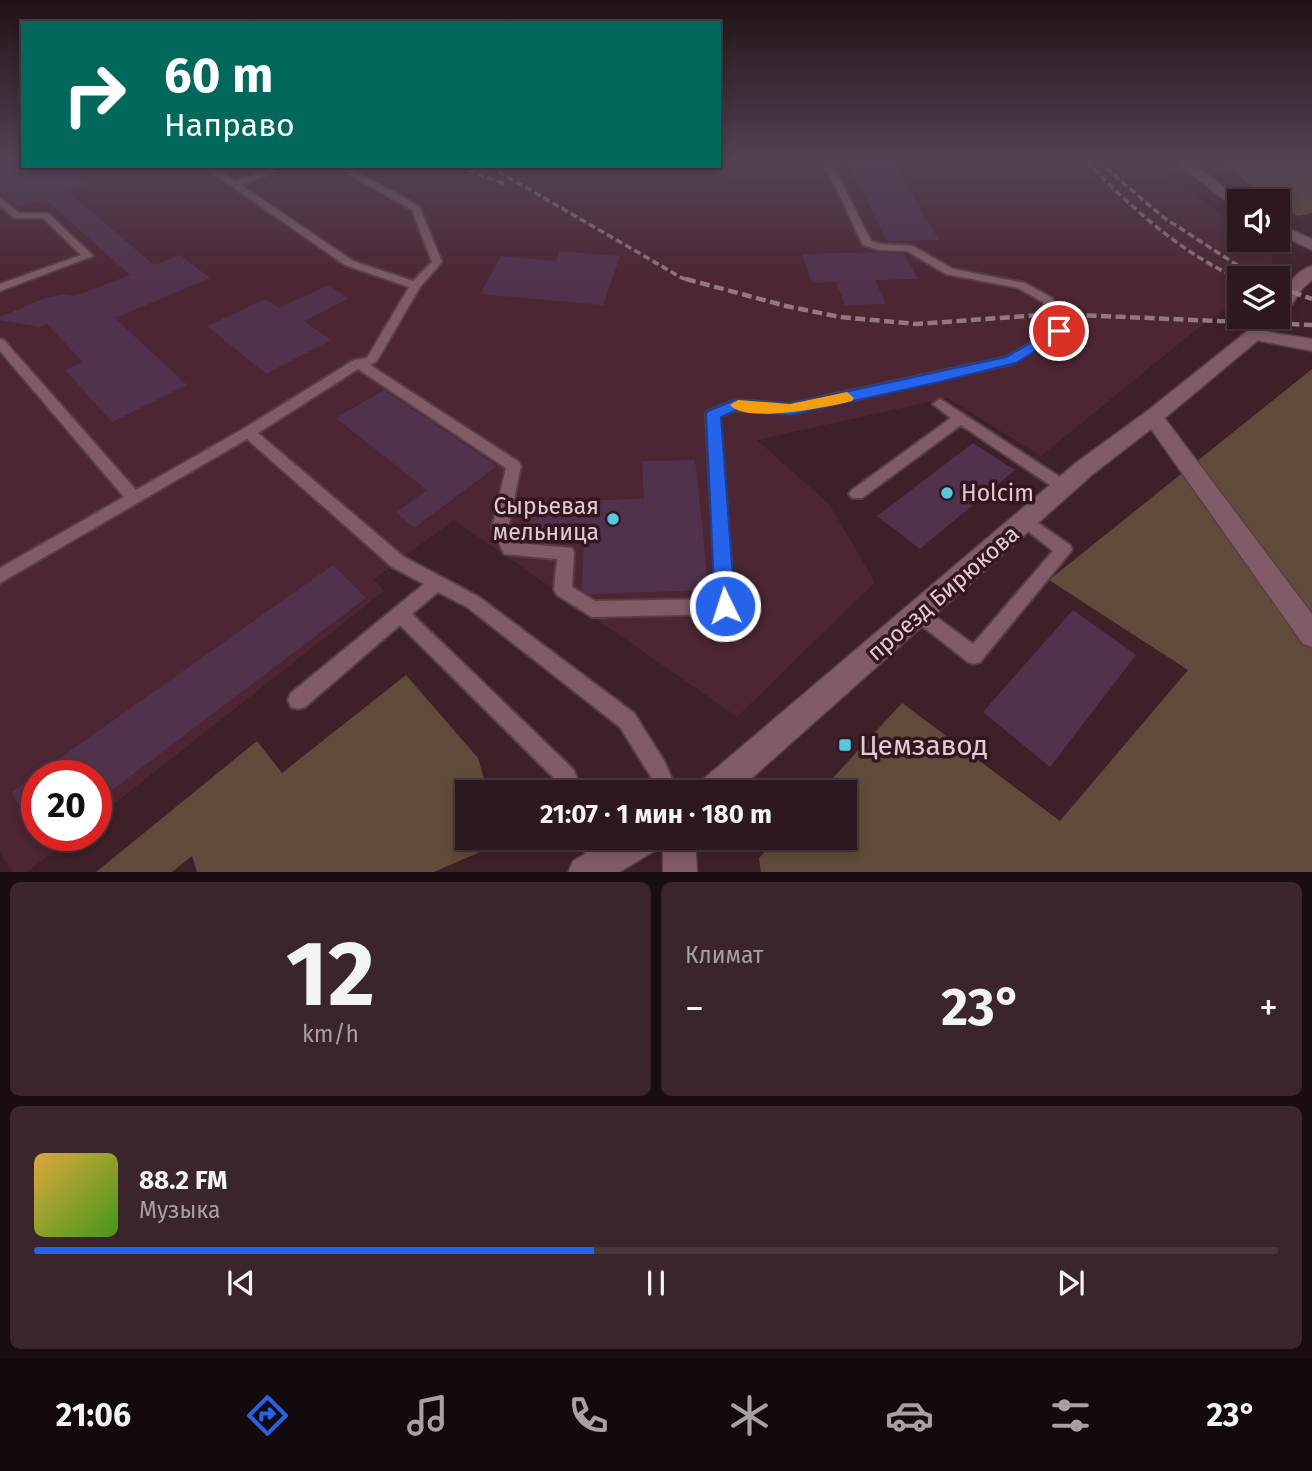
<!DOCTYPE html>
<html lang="ru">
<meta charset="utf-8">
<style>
:root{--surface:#2e181f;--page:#3a252c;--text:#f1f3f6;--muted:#a7a0a4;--line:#49373d;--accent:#2563eb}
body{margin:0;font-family:"Fira Sans",sans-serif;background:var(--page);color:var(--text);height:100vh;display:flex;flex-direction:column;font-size:26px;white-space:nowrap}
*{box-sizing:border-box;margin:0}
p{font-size:23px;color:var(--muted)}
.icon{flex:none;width:38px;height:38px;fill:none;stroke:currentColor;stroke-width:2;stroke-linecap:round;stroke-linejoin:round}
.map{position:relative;height:872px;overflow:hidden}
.sheet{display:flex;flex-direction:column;gap:10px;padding:10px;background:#190d11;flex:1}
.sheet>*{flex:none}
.guide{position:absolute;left:21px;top:21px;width:700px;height:147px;border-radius:0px;box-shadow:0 4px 10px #0003,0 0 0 2px var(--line);background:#00695c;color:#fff;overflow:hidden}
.fabs{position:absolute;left:1227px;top:189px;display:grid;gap:14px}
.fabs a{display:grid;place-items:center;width:63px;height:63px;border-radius:0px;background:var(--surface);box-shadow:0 4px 10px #0003,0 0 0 2px var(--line);font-size:35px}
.speed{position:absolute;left:21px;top:760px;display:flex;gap:14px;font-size:35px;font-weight:700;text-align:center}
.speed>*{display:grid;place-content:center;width:91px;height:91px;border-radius:50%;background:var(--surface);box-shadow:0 4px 10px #0003,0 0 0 2px var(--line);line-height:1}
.speed .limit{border:10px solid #d22;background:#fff;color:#111}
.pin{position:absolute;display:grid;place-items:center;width:60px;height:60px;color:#fff;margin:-30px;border:4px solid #fff;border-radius:50%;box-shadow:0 2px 7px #0007}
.me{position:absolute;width:77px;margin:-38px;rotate:356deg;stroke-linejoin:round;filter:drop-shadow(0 0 5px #0008)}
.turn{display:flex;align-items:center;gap:24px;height:147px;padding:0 28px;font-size:32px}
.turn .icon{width:91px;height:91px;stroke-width:2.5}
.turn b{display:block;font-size:49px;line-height:60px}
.big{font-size:52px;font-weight:700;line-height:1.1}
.sheet .widget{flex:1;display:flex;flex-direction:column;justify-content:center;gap:10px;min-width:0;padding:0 24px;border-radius:10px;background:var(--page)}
.sheet .dial{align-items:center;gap:0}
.dial b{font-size:91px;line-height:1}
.song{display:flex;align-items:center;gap:21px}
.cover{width:84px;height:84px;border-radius:10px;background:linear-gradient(135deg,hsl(40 70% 55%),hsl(100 70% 35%))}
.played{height:7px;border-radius:4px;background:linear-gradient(90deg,var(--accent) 45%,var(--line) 45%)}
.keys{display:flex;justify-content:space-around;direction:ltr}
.heat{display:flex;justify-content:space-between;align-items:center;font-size:38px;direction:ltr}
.sheet .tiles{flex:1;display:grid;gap:10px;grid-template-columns:1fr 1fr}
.widget:last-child{grid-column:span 2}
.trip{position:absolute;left:455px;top:780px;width:402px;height:70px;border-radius:0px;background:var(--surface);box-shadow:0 4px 10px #0003,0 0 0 2px var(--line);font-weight:700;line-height:70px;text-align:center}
.tabs{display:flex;height:112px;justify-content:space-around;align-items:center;background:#120a0c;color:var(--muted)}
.tabs .icon{width:49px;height:49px}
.tabs .selected{color:var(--accent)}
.tabs b{font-size:32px;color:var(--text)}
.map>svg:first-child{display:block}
.built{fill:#4c2632}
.green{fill:#614b3a}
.building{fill:#51324d}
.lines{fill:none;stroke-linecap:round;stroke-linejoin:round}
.lane-casing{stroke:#583f47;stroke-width:4}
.street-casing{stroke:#583f47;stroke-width:3}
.secondary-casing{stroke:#583f47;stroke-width:3}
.lane{fill:#805d66;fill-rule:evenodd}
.street{fill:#805d66;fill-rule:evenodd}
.secondary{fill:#805d66;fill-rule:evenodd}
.rail-far1{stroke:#927980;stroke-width:3.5;stroke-dasharray:7 3.5;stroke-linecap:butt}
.rail{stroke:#927980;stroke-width:4.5;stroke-dasharray:10 4.5;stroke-linecap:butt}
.route{fill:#2563eb;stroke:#184099;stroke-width:2}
.slow{fill:#f59e0b}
.poi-dot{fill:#55cadf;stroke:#33161f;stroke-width:2.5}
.labels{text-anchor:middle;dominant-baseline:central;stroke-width:7;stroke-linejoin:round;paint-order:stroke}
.poi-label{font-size:23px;fill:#e1ccd1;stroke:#33161f;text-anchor:start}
.street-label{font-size:23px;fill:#e1ccd1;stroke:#33161f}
.near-poi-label{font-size:28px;fill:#e1ccd1;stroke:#33161f;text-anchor:start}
</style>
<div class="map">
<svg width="1312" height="873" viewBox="0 0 1312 873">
<rect width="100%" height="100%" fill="#3e2029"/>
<path class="built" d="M0,161h23v5h696v-5h431l89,67v12h16l17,12 1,23 -5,3h-29l-1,22 -46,33 -151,123 -94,-58 -190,42 72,64 46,78 -138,135 -283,-197 -80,59 10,12 -288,227v-43h-59v60h38l-48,37h-15l-12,-20z"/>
<path class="green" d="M1223,161h89v52l-14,3 -41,-25z
M1312,369v503l-551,1 -2,-15 19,-20h67v-45h-26l83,-90 158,118 128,-151 -139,-90z
M406,675l72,83 10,35h-21v45h35l1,4 -69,30h-237l-5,-16 -20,16h-76l161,-131 25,32z"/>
<path class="building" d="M847,161h45l47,79 -52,1z
M15,166h50l24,19 -21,7 86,73 26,-10 30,23 -95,40 72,67 -75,37 -47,-52 18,-8 -36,-38 -8,3 -39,-7v-3l45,-19 22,-4 8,2 55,-21 -85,-76 -26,8 -19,-16v-20z
M560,251l60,5 -17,49 -123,-11 21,-38 54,5z
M878,252l26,2 14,25 -43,1 11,24 -41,1 -9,-23 -24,1 -10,-29z
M328,285l21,13 -45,23 27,19 -65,34 -59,-48 59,-27 13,9z
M384,390l113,76 -83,62 -18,-16 31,-22 -91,-72z
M973,443l42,27 -95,79 -43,-33z
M695,460l14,130 -121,4 -6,-4 2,-53 -61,2 5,-37 116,-3 -2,-38z
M333,565l33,33 -270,204v-27h-59v69l-25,-52z
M1073,610l63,45 -86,112 -67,-55z"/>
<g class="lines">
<g class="lane-casing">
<path id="lane" d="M823,161h8l40,80 9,3 33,2 40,23 72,14 27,15 13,33 -54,33 -221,50 -54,-4 -16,6 14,190 -3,5 -6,3 -133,3 -35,-22 -3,-5 3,-31 -53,-5 -12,-26 14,-60 -148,-99 -100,64 146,124 75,40 155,116 30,48 14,32h-21l-7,-18 -30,-48 -153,-120 -29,-15 -26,22 161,155 11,24h-21l-4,-10 -159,-158 -95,82 -7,2 -7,-2 -3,-7 3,-7 133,-109 -32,-17 -145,-128 -247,144v-15l124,-71 -124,-146v-12l4,1 132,150 107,-61 111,-69 13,-2 42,-71 -64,-22 -142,-99h10l22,15 42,-15h13l-49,19 112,76 60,20 19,-19 -20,-52 -77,-44h11l73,40 23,56 -22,25 -43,74 -7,4 149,97 2,4 -13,62 7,15 57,5 2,5 -2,34 23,14 121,-2 -10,-185 2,-3 27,-11 55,4 217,-47 46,-27 -10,-28 -25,-14 -72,-14 -39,-23 -28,-1 -16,-5z
M0,197l19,16h29l45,43 -93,35v-7l81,-29 -38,-37h-29l-14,-13z
M940,399l129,84 2,4 -2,4h-10l-98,-66 -99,73h-10l-3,-4 3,-4 99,-72 -18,-14z
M1025,514l45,31 2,5 -92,112 -6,2 -6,-2 -56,-44 -3,-5 3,-5 6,-3 6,3 49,36 80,-93 -34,-27 -2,-4 2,-4z
M580,838h22l8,27 -3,8h-16z"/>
</g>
<g class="street-casing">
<path id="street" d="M1174,161h14l56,40h-5v7l-5,-1z
M1278,224l34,15v11l-34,-16z
M1256,330l56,9v12l-62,-12 -3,-4 3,-4z
M1153,410l7,2 152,202v33l-9,-3 -157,-222 -3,-5 3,-5z"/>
</g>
<g class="secondary-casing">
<path id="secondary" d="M1312,266v14l-10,9 -21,32 -121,101 -67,52 -358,319h-40l5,-11 377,-320 69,-50 119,-95h13c0,-20 13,-45 34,-51z
M612,838h48l-4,12 -38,23h-50l5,-12z
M663,838h32l2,35h-34z"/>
</g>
<use href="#lane" class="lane"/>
<use href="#street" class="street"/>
<use href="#secondary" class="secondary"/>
<path class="rail-far1" d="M1086,161c46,47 92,90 153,118
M1098,161l65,56 94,61
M458,166l49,19
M489,166l193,112 10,3"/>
<path class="rail" d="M686,279l100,27 54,11 77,7 137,-10 258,11
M1278,287l34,12"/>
</g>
<linearGradient id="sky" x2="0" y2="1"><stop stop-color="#221217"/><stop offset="0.57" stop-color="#524254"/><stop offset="1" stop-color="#524254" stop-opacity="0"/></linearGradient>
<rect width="1312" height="283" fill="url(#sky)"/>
<path class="route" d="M1059,327l6,4 -2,3 -47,29 -77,19 -149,33 -54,-5 -15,7 14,189 -3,6 -7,3 -7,-3 -3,-6 -9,-192 2,-3 27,-11 55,4 216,-47z"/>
<path class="slow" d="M847,392l7,6 -2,3c-23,6 -106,23 -122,4l8,-5 52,4z"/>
<g class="poi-dot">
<circle cx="947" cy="493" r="7"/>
<circle cx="613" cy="519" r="7"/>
<rect x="838" y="738" width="14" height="14" rx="3.5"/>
</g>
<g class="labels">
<g class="poi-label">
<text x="961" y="493">Holcim</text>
<text x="599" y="506" text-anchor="end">Сырьевая<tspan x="599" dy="26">мельница</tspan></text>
</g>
<g class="street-label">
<text transform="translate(943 593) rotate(-41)">проезд Бирюкова</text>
</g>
<g class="near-poi-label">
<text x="859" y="745">Цемзавод</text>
</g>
</g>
</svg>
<div class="fabs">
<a><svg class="icon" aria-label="sound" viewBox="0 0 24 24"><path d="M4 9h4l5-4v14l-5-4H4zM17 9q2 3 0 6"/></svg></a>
<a><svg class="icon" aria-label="layers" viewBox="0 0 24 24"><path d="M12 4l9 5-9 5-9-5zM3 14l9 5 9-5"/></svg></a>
</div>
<div class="speed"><div class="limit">20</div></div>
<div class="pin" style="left:1059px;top:331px;background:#d93025"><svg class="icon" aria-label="arrive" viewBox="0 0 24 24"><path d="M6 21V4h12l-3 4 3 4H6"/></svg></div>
<svg class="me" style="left:725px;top:606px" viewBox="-20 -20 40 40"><circle r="17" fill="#2563eb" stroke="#fff" stroke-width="3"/><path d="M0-11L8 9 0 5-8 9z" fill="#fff"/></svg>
<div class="trip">21:07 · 1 мин · 180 m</div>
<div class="guide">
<div class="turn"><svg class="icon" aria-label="right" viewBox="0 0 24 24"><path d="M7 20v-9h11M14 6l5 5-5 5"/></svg><div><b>60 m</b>Направо</div></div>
</div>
</div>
<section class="sheet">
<div class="tiles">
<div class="widget dial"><b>12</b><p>km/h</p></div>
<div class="widget"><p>Климат</p>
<div class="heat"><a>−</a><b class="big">23°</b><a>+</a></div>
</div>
<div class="widget">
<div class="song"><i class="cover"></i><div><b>88.2 FM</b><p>Музыка</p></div></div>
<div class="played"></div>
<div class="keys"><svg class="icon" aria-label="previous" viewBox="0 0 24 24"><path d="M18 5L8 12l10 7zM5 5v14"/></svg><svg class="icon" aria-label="pause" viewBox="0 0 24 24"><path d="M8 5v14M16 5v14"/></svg><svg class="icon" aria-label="next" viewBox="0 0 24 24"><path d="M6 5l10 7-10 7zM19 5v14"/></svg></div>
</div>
</div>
</section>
<nav class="tabs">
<b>21:06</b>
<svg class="icon selected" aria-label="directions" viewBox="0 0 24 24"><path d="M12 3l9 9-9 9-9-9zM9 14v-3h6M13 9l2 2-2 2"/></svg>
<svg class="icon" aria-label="music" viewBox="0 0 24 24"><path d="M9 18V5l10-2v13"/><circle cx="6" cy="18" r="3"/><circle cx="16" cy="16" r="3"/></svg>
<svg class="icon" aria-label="phone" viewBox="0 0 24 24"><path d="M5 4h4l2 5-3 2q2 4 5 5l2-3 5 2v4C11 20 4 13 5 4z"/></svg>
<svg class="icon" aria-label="climate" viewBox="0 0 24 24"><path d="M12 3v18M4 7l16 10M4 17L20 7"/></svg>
<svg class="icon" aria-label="car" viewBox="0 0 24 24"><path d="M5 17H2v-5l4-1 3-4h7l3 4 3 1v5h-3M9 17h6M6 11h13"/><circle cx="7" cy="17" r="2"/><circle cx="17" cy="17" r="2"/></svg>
<svg class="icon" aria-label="filters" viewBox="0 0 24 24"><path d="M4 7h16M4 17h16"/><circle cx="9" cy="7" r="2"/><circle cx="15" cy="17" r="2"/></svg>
<b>23°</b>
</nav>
